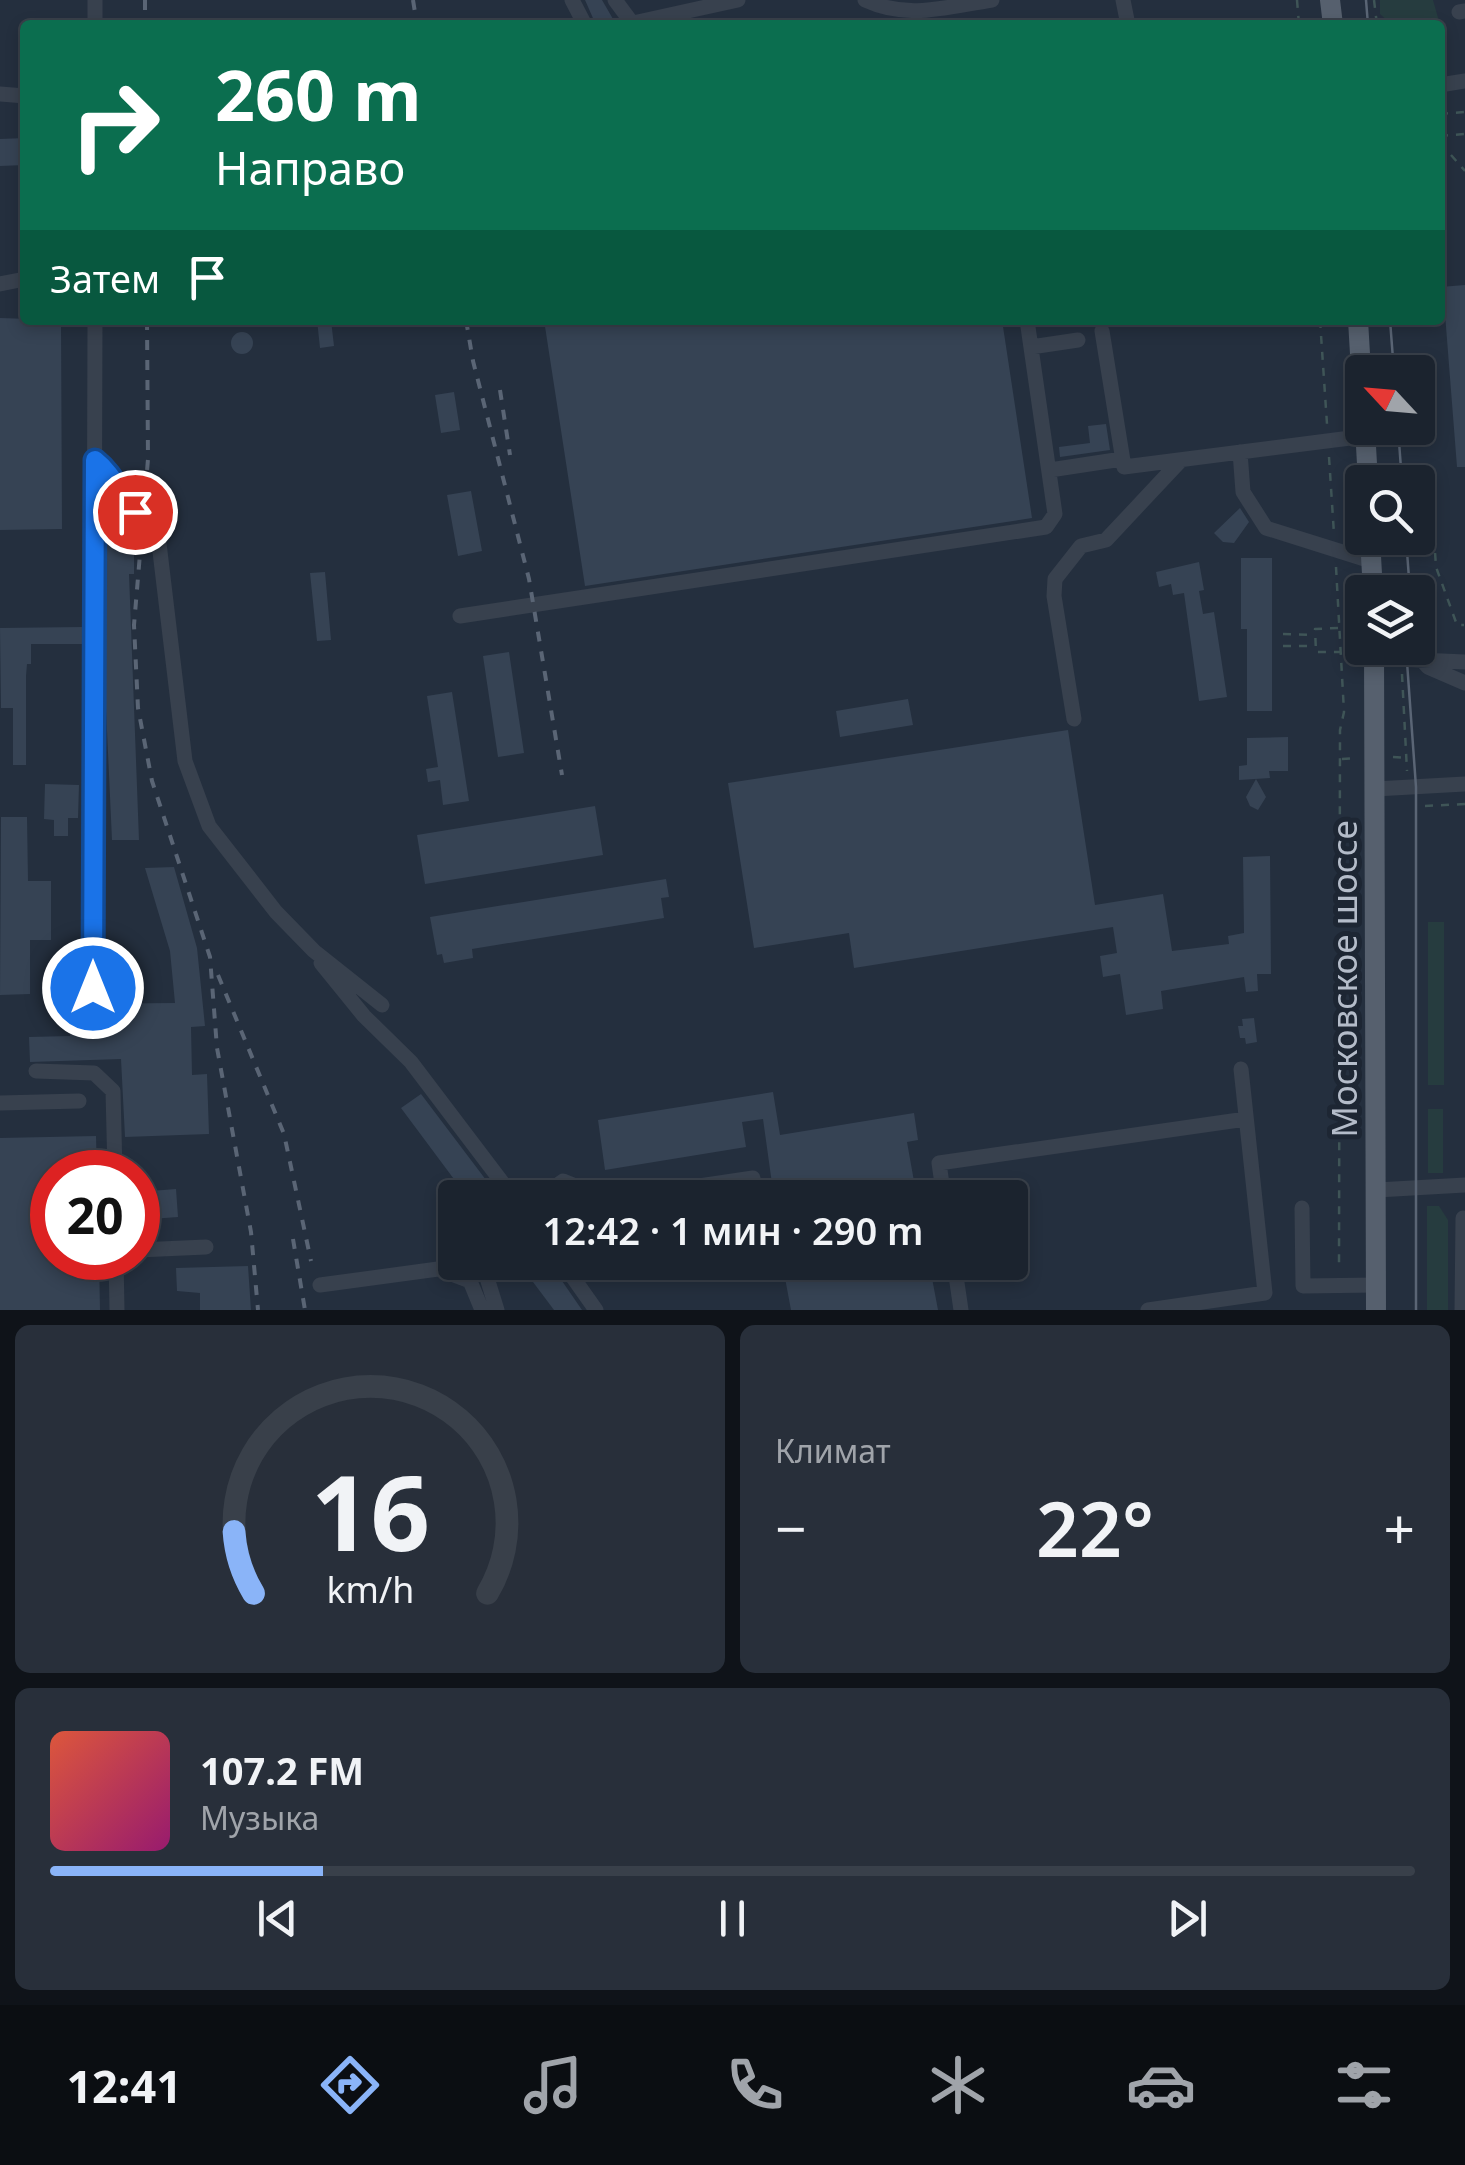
<!DOCTYPE html>
<html lang="ru">
<meta charset="utf-8">
<style>
:root{--surface:#1b232e;--page:#282f3a;--text:#f1f3f6;--muted:#a0a4aa;--line:#39404a;--accent:#8ab4f8}
body{margin:0;font-family:"Noto Sans",sans-serif;background:var(--page);color:var(--text);height:100vh;display:flex;flex-direction:column;font-size:38px;white-space:nowrap}
*{box-sizing:border-box;margin:0}
p{font-size:32px;color:var(--muted)}
.icon{flex:none;width:55px;height:55px;fill:none;stroke:currentColor;stroke-width:2;stroke-linecap:round;stroke-linejoin:round}
.map{position:relative;height:1310px;overflow:hidden}
.drawer{display:flex;flex-direction:column;gap:15px;padding:15px;background:#0f1319;flex:1}
.drawer>*{flex:none}
.hud{position:absolute;left:20px;top:20px;width:1425px;height:305px;border-radius:10px;box-shadow:0 5px 15px #0003,0 0 0 2px var(--line);background:#0b6e4f;color:#fff;overflow:hidden}
.needle{width:65px;rotate:296deg}
.tools{position:absolute;left:1345px;top:355px;display:grid;gap:20px}
.tools a{display:grid;place-items:center;width:90px;height:90px;border-radius:10px;background:var(--surface);box-shadow:0 5px 15px #0003,0 0 0 2px var(--line);font-size:50px}
.speed{position:absolute;left:30px;top:1150px;display:flex;gap:20px;font-size:50px;font-weight:700;text-align:center}
.speed>*{display:grid;place-content:center;width:130px;height:130px;border-radius:50%;background:var(--surface);box-shadow:0 5px 15px #0003,0 0 0 2px var(--line);line-height:1}
.speed .limit{border:15px solid #d22;background:#fff;color:#111}
.pin{position:absolute;display:grid;place-items:center;width:85px;height:85px;color:#fff;margin:-42px;border:5px solid #fff;border-radius:50%;box-shadow:0 2px 10px #0007}
.me{position:absolute;width:110px;margin:-55px;rotate:0deg;stroke-linejoin:round;filter:drop-shadow(0 0 8px #0008)}
.turn{display:flex;align-items:center;gap:35px;height:210px;padding:0 30px;font-size:45px}
.turn .icon{width:130px;height:130px;stroke-width:2.5}
.turn b{display:block;font-size:70px;line-height:85px}
.then{display:flex;align-items:center;height:95px;padding:0 30px;background:#0003;gap:20px;font-size:38px}
.big{font-size:75px;font-weight:600;line-height:1.1}
.drawer .widget{flex:1;display:flex;flex-direction:column;justify-content:center;gap:15px;min-width:0;padding:0 35px;border-radius:15px;background:var(--page)}
.drawer .dial{align-items:center;gap:0}
.dial svg{height:260px;overflow:visible;fill:none;stroke:var(--line);stroke-width:7;stroke-linecap:round;text-anchor:middle}
.dial text{fill:var(--text);stroke:none}
.song{display:flex;align-items:center;gap:30px}
.cover{width:120px;height:120px;border-radius:15px;background:linear-gradient(135deg,hsl(10 70% 55%),hsl(320 70% 35%))}
.played{height:10px;border-radius:5px;background:linear-gradient(90deg,var(--accent) 20%,var(--line) 20%)}
.keys{display:flex;justify-content:space-around;direction:ltr}
.heat{display:flex;justify-content:space-between;align-items:center;font-size:55px;direction:ltr}
.drawer .tiles{flex:1;display:grid;gap:15px;grid-template-columns:1fr 1fr}
.widget:last-child{grid-column:span 2}
.trip{position:absolute;left:438px;top:1180px;width:590px;height:100px;border-radius:10px;background:var(--surface);box-shadow:0 5px 15px #0003,0 0 0 2px var(--line);font-weight:600;line-height:100px;text-align:center}
.tab-bar{display:flex;height:160px;justify-content:space-around;align-items:center;background:#0b0e12;color:var(--muted)}
.tab-bar .icon{width:70px;height:70px}
.tab-bar .current{color:var(--accent)}
.tab-bar b{font-size:45px;color:var(--text)}
.map>svg:first-child{display:block}
.green{fill:#263c3f}
.building{fill:#364354}
.lines{fill:none;stroke-linecap:round;stroke-linejoin:round}
.path{stroke:#3f5557;stroke-width:2.5;stroke-dasharray:8 8;stroke-linecap:butt}
.minor{stroke:#38414e;stroke-width:15}
.major{stroke:#56606e;stroke-width:20}
.tram{stroke:#5a6575;stroke-width:2.5}
.rail{stroke:#5a6575;stroke-width:4;stroke-dasharray:10 10;stroke-linecap:butt}
.route-casing{stroke:#114b97;stroke-width:25}
.route{stroke:#1a73e8;stroke-width:18}
.labels{text-anchor:middle;dominant-baseline:central;stroke-width:10;stroke-linejoin:round;paint-order:stroke}
.street-label{font-size:35px;fill:#b4bcc9;stroke:#1d2633}
</style>
<div class="map">
<svg width="1465" height="1310" viewBox="0 0 1465 1310">
<rect width="100%" height="100%" fill="#242f3e"/>
<path class="green" d="M1380,0h53l12,42 -1,11 -4,3v-31h-48l-12,-11z
M1428,922h16v163h-16z
M1428,1109h15v64h-15z
M1427,1206h12l9,14v90h-21z"/>
<path class="building" d="M585,0h17l11,19 -17,6z
M25,138v27l-25,1v-27z
M1465,285v182h-8l-13,-166 -2,1 -2,-15z
M0,318l61,2 1,209 -62,1z
M317,320h14l3,26 -14,2z
M544,320h458l30,198 -447,68z
M231 343a11 11 0 1 1 22 0a11 11 0 1 1-22 0Z
M454,392l6,38 -19,3 -6,-38z
M1106,424l4,26 -50,7 -1,-10 31,-4 -2,-17z
M471,491l11,60 -24,5 -11,-61z
M1240,508l9,14 -15,21 -11,-1 -9,-9z
M106,536h10v10h18v28h-5l10,266h-27l-7,-153z
M1241,558h31v153h-25v-82h-6z
M1199,562l5,28 -5,1 4,23 11,-2 13,85 -28,4 -15,-108 -11,2 -2,-11 -12,3 -3,-15z
M325,572l6,68 -14,1 -7,-68z
M83,627v17h-52v20h-4l-1,12v89h-13v-57h-12l-1,-80z
M509,652l15,101 -26,4 -15,-101z
M452,692l17,109 -26,4 -3,-25 -12,2 -2,-13 12,-2 -11,-71z
M908,699l5,26 -73,12 -4,-26z
M1068,730l27,175 68,-11 9,57 57,-7 -1,-8 16,-3 -1,-76 27,-1 1,118h-14l1,17 -12,1 -2,-15 -83,14 2,18 -37,6 -6,-41 -17,3 -3,-21 17,-3 -4,-26 -259,41 -5,-35 -95,15 -26,-165z
M1288,737v34h-19l1,7 -31,2v-14l8,-1v-27z
M1256,779l10,18 -8,13 -8,-4 -4,-9z
M45,784l34,1 -1,33h-10v18h-14v-16l-10,-1z
M595,806l8,49 -178,29 -8,-49z
M1,817h26l1,64h23v59h-21v54l-30,1z
M174,867l23,81 8,78 -14,1 1,48 15,-1 2,60 -84,3 -4,-78 -91,3 -1,-25 41,-1v-32l105,-1 -5,-52 -25,-83z
M666,879l3,18 -8,1 3,20 -192,31 1,9 -29,5 -2,-9 -5,1 -7,-38z
M1254,1018l3,24 -11,2 -1,-6h-5l-2,-12h5l-1,-7z
M773,1092l7,43 134,-22 4,27 -11,2 10,56h-143l-11,-79 -21,3 4,25 -141,23 -7,-50z
M421,1094l62,82 16,22h-31l-67,-90z
M96,1136l1,36h-45v86h47l1,52h-100v-172z
M176,1189l2,28 -40,3v-28z
M518,1262h31l33,48h-28z
M782,1262h147l9,48h-147z
M248,1266l3,44h-51v-17l-23,-2 -1,-23z"/>
<g class="lines">
<path class="path" d="M1297,0l2,25
M1374,0l3,25
M1440,114l25,-2
M1440,136l25,-2
M1451,155l14,16
M1320,320l7,104
M1329,457l5,77
M1434,537l2,30 21,58h7
M1336,567l8,145 -4,18 -1,539
M1338,628l-23,1 1,23h24
M1283,634l30,1
M1283,646h31
M1402,674l5,97
M1393,757l13,1
M1342,759l15,-1
M1425,806l40,-2"/>
<path class="minor" d="M95,0v25
M572,0l13,25
M615,0l17,23
M865,0c43,20 81,7 127,0
M1123,0l5,25
M1459,12l6,-1
M624,25l114,-25
M1440,85l25,-4
M0,94l25,2
M0,284l25,-5
M1102,331l22,136 242,-31
M1031,347l47,-7
M1240,452l3,40 23,36 105,33
M95,460l15,12 14,27 34,36 27,226 24,65 67,86 38,39 68,54
M1050,470l72,-11
M460,616l586,-89 9,-13 -28,-194
M1375,658l90,4
M1421,659l7,8 37,16
M1074,719l-20,-123 1,-17 26,-33 25,-6 75,-80
M1375,789l90,-5
M321,963l43,53 47,46 103,136
M93,988l2,-668
M36,1071l58,2 19,18 2,81
M0,1103l79,-2
M1377,1190l88,-5
M539,1198l24,-17 37,15 25,1 128,-19
M944,1198l-5,-35 307,-44
M1302,1208l1,78 73,-1
M138,1250l68,-3
M116,1258l1,52
M482,1262l15,48
M562,1262l34,48
M954,1262l7,48
M320,1285l118,-16 32,12 12,29
M1148,1310l117,-17 -24,-224
M1462,1310l1,-92"/>
<path class="major" d="M1330,0l3,25
M1358,320l4,68
M1365,428l3,54
M1370,538l3,54
M1374,648l2,662"/>
<path class="tram" d="M1366,0l2,25
M1390,320l4,52
M1398,428l4,54
M1406,538l4,54
M1406,648l10,139v523"/>
<path class="rail" d="M145,0v25
M413,0l4,25
M147,320l1,139 -14,166 4,83 14,73 58,176 7,91 34,184 7,78
M466,320l7,41 56,218 33,196
M500,390l10,65
M218,975l66,159 27,127
M293,1239l12,71"/>
</g>
<g class="lines">
<g class="route-casing">
<path id="route" d="M93,988l2,-528c19,15 24,34 40,52"/>
</g>
<use href="#route" class="route"/>
</g>
<g class="labels">
<g class="street-label">
<text transform="translate(1343 979) rotate(-90)">Московское шоссе</text>
</g>
</g>
</svg>
<div class="tools">
<a><svg class="needle" viewBox="-14 -14 28 28"><path d="M0-13l5 13h-10z" fill="#e53935"/><path d="M0 13l5-13h-10z" fill="#a0a4aa"/></svg></a>
<a><svg class="icon" aria-label="search" viewBox="0 0 24 24"><circle cx="10" cy="10" r="6"/><path d="M15 15l6 6"/></svg></a>
<a><svg class="icon" aria-label="layers" viewBox="0 0 24 24"><path d="M12 4l9 5-9 5-9-5zM3 14l9 5 9-5"/></svg></a>
</div>
<div class="speed"><div class="limit">20</div></div>
<div class="pin" style="left:135px;top:512px;background:#d93025"><svg class="icon" aria-label="arrive" viewBox="0 0 24 24"><path d="M6 21V4h12l-3 4 3 4H6"/></svg></div>
<svg class="me" style="left:93px;top:988px" viewBox="-20 -20 40 40"><circle r="17" fill="#1a73e8" stroke="#fff" stroke-width="3"/><path d="M0-11L8 9 0 5-8 9z" fill="#fff"/></svg>
<div class="trip">12:42 · 1 мин · 290 m</div>
<div class="hud">
<div class="turn"><svg class="icon" aria-label="right" viewBox="0 0 24 24"><path d="M7 20v-9h11M14 6l5 5-5 5"/></svg><div><b>260 m</b>Направо</div></div>
<div class="then">Затем<svg class="icon" aria-label="arrive" viewBox="0 0 24 24"><path d="M6 21V4h12l-3 4 3 4H6"/></svg></div>
</div>
</div>
<section class="drawer">
<div class="tiles">
<div class="widget dial"><svg viewBox="0 0 100 80">
<path d="M14 69A42 42 0 1 1 86 69"/>
<path d="M14 69A42 42 0 0 1 8 50" stroke="#8ab4f8"/>
<text x="50" y="56" font-size="32" font-weight="700">16</text>
<text x="50" y="72" font-size="11">km/h</text>
</svg></div>
<div class="widget"><p>Климат</p>
<div class="heat"><a>−</a><b class="big">22°</b><a>+</a></div>
</div>
<div class="widget">
<div class="song"><i class="cover"></i><div><b>107.2 FM</b><p>Музыка</p></div></div>
<div class="played"></div>
<div class="keys"><svg class="icon" aria-label="previous" viewBox="0 0 24 24"><path d="M18 5L8 12l10 7zM5 5v14"/></svg><svg class="icon" aria-label="pause" viewBox="0 0 24 24"><path d="M8 5v14M16 5v14"/></svg><svg class="icon" aria-label="next" viewBox="0 0 24 24"><path d="M6 5l10 7-10 7zM19 5v14"/></svg></div>
</div>
</div>
</section>
<nav class="tab-bar">
<b>12:41</b>
<svg class="icon current" aria-label="directions" viewBox="0 0 24 24"><path d="M12 3l9 9-9 9-9-9zM9 14v-3h6M13 9l2 2-2 2"/></svg>
<svg class="icon" aria-label="music" viewBox="0 0 24 24"><path d="M9 18V5l10-2v13"/><circle cx="6" cy="18" r="3"/><circle cx="16" cy="16" r="3"/></svg>
<svg class="icon" aria-label="phone" viewBox="0 0 24 24"><path d="M5 4h4l2 5-3 2q2 4 5 5l2-3 5 2v4C11 20 4 13 5 4z"/></svg>
<svg class="icon" aria-label="climate" viewBox="0 0 24 24"><path d="M12 3v18M4 7l16 10M4 17L20 7"/></svg>
<svg class="icon" aria-label="car" viewBox="0 0 24 24"><path d="M5 17H2v-5l4-1 3-4h7l3 4 3 1v5h-3M9 17h6M6 11h13"/><circle cx="7" cy="17" r="2"/><circle cx="17" cy="17" r="2"/></svg>
<svg class="icon" aria-label="filters" viewBox="0 0 24 24"><path d="M4 7h16M4 17h16"/><circle cx="9" cy="7" r="2"/><circle cx="15" cy="17" r="2"/></svg>
</nav>
